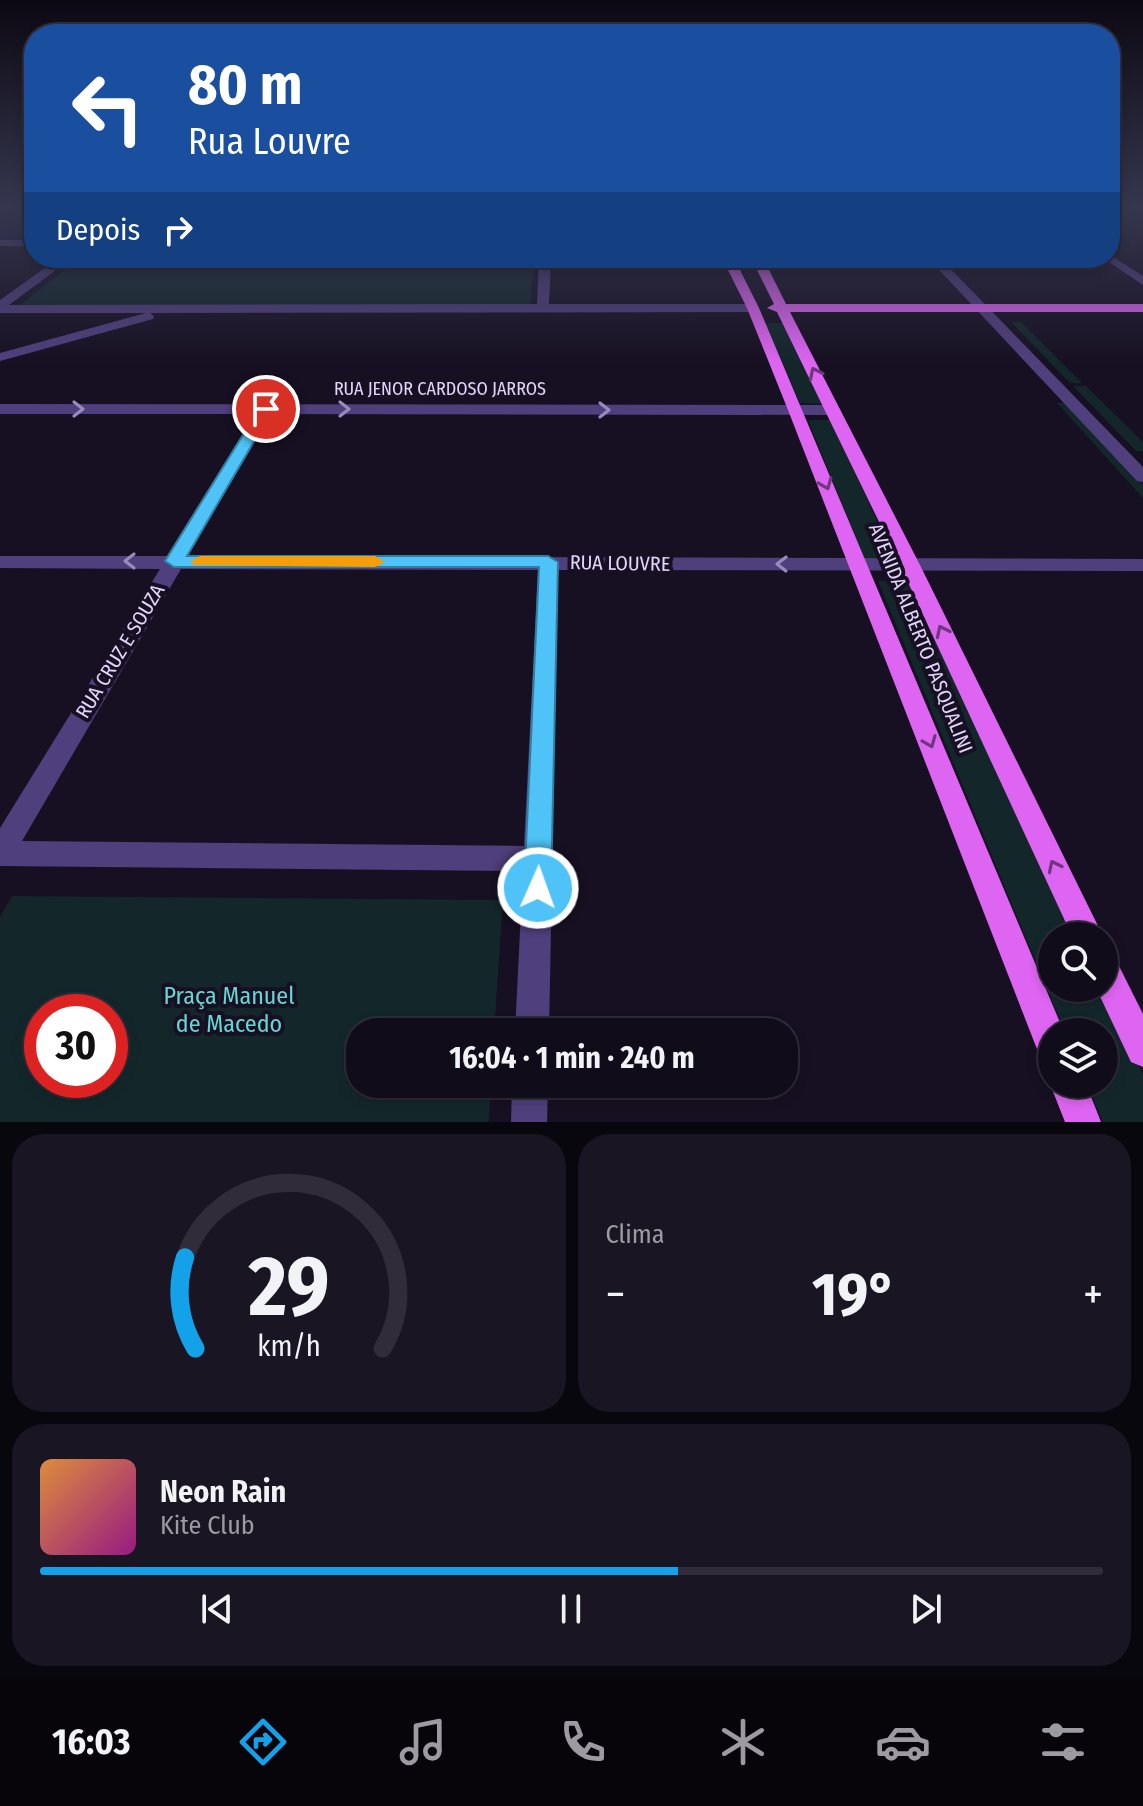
<!DOCTYPE html>
<html lang="pt">
<meta charset="utf-8">
<style>
:root{--surface:#110c1a;--page:#1a1523;--text:#f1f3f6;--muted:#9c9ba2;--line:#302c39;--accent:#13a2e9}
body{margin:0;font-family:"Fira Sans Condensed",sans-serif;background:var(--page);color:var(--text);height:100vh;display:flex;flex-direction:column;font-size:30px;white-space:nowrap}
*{box-sizing:border-box;margin:0}
p{font-size:26px;color:var(--muted)}
.icon{flex:none;width:44px;height:44px;fill:none;stroke:currentColor;stroke-width:2;stroke-linecap:round;stroke-linejoin:round}
.map{position:relative;height:1122px;overflow:hidden}
.details{display:flex;flex-direction:column;gap:12px;padding:12px;background:#09070e;flex:1}
.details>*{flex:none}
.hud{position:absolute;left:24px;top:24px;width:1096px;height:244px;border-radius:32px;box-shadow:0 4px 12px #0003,0 0 0 2px var(--line);background:#1a4fa0;color:#fff;overflow:hidden}
.fabs{position:absolute;left:1038px;top:922px;display:grid;gap:16px}
.fabs a{display:grid;place-items:center;width:80px;height:80px;border-radius:50%;background:var(--surface);box-shadow:0 4px 12px #0003,0 0 0 2px var(--line);font-size:40px}
.speed{position:absolute;left:24px;top:994px;display:flex;gap:16px;font-size:40px;font-weight:700;text-align:center}
.speed>*{display:grid;place-content:center;width:104px;height:104px;border-radius:50%;background:var(--surface);box-shadow:0 4px 12px #0003,0 0 0 2px var(--line);line-height:1}
.speed .limit{border:12px solid #d22;background:#fff;color:#111}
.pin{position:absolute;display:grid;place-items:center;width:68px;height:68px;color:#fff;margin:-34px;border:4px solid #fff;border-radius:50%;box-shadow:0 2px 8px #0007}
.me{position:absolute;width:88px;margin:-44px;rotate:2deg;stroke-linejoin:round;filter:drop-shadow(0 0 6px #0008)}
.turn{display:flex;align-items:center;gap:28px;height:168px;padding:0 32px;font-size:36px}
.turn .icon{width:104px;height:104px;stroke-width:2.5}
.turn b{display:block;font-size:56px;line-height:68px}
.then{display:flex;align-items:center;height:76px;padding:0 32px;background:#0003;gap:16px;font-size:30px}
.big{font-size:60px;font-weight:700;line-height:1.1}
.details .card{flex:1;display:flex;flex-direction:column;justify-content:center;gap:12px;min-width:0;padding:0 28px;border-radius:32px;background:var(--page)}
.details .dial{align-items:center;gap:0}
.dial svg{height:208px;overflow:visible;fill:none;stroke:var(--line);stroke-width:7;stroke-linecap:round;text-anchor:middle}
.dial text{fill:var(--text);stroke:none}
.song{display:flex;align-items:center;gap:24px}
.cover{width:96px;height:96px;border-radius:12px;background:linear-gradient(135deg,hsl(30 70% 55%),hsl(310 70% 35%))}
.played{height:8px;border-radius:4px;background:linear-gradient(90deg,var(--accent) 60%,var(--line) 60%)}
.keys{display:flex;justify-content:space-around;direction:ltr}
.heat{display:flex;justify-content:space-between;align-items:center;font-size:44px;direction:ltr}
.details .tiles{flex:1;display:grid;gap:12px;grid-template-columns:1fr 1fr}
.card:last-child{grid-column:span 2}
.trip{position:absolute;left:346px;top:1018px;width:452px;height:80px;border-radius:32px;background:var(--surface);box-shadow:0 4px 12px #0003,0 0 0 2px var(--line);font-weight:700;line-height:80px;text-align:center}
.dock{display:flex;height:128px;justify-content:space-around;align-items:center;background:#07050a;color:var(--muted)}
.dock .icon{width:56px;height:56px}
.dock .on{color:var(--accent)}
.dock b{font-size:36px;color:var(--text)}
.map>svg:first-child{display:block}
.green{fill:#13272b;fill-rule:evenodd}
.lines{fill:none;stroke-linecap:round;stroke-linejoin:round}
.stream{stroke:#0e143d;stroke-width:5}
.minor{fill:#503f7d;fill-rule:evenodd}
.major{fill:#de65f2;fill-rule:evenodd}
.oneway{stroke:#713680}
.oneway2{stroke:#998abc}
.route{fill:#4fc3f7;stroke:#337fa1;stroke-width:2}
.slow{fill:#f59e0b}
.labels{text-anchor:middle;dominant-baseline:central;stroke-width:8;stroke-linejoin:round;paint-order:stroke}
.far-street-label{font-size:18px;fill:#e2d4fb;stroke:#171022}
.street-label{font-size:20px;fill:#e2d4fb;stroke:#171022}
.near-park-label{font-size:24px;fill:#66d5d3;stroke:#171022}
</style>
<div class="map">
<svg width="1143" height="1122" viewBox="0 0 1143 1122">
<rect width="100%" height="100%" fill="#171022"/>
<path class="green" d="M80,258h454l-4,47h-510z
M1011,322h10l61,61h-12z
M765,323h21l37,81 -23,-1z
M1073,386h13l57,56v9h-7z
M1057,403h8l78,82v13z
M808,420h22l64,137 -30,1z
M878,581h32l167,355h-25v52h50l41,87v47h-40l-16,-38h17v-52h-39z
M12,896l491,4 -9,132h-134v52h131l-2,38h-489v-205zM110,1012v68h-68v-68z"/>
<g class="lines">
<path class="stream" d="M0,236h34"/>
<path class="minor" d="M0,240h34v6h-34z
M1110,255l33,21v9l-37,-25 -2,-2h6z
M59,258h13l-63,47 528,-1 2,-46h12l-2,46h204l6,4 -6,4 -603,1 4,3 -1,3 -153,42v-8l146,-40h-146v-13z
M928,258h12l203,209v15l-6,-1z
M0,404l833,1 8,5 -8,5 -562,-1 -83,142 955,3v12l-585,-1 -9,462h-34l8,-161 -523,-5v-38l160,-259 -160,-1v-12h167l88,-142h-255zM181,569l357,1 -14,276 -502,-5z
M512,1084h36l-1,38h-36z"/>
<path class="major" d="M722,258h12l25,50 305,724h-12v29l-12,-5 -5,-12 -247,-634 -41,-102z
M751,258h12l23,46h357v8h-353l130,253 183,371h-31l-172,-371 -123,-253 -10,-4 7,-4z
M1104,953l11,5 28,56v53l-12,-5 -35,-74h8z
M1052,1080v4h34l15,38h-36l-15,-38z"/>
</g>
<defs><path id="oneway-chevron" d="M-2-3.5L2.5 0L-2 3.5" fill="none" stroke-width="1.6" stroke-linecap="round" stroke-linejoin="round" transform="scale(2)"/></defs>
<g class="oneway">
<use href="#oneway-chevron" transform="translate(815 373) rotate(-116)"/>
<use href="#oneway-chevron" transform="translate(826 484) rotate(68)"/>
<use href="#oneway-chevron" transform="translate(942 631) rotate(-116)"/>
<use href="#oneway-chevron" transform="translate(930 742) rotate(68)"/>
<use href="#oneway-chevron" transform="translate(1054 866) rotate(-116)"/>
</g>
<g class="oneway2">
<use href="#oneway-chevron" transform="translate(78 409)"/>
<use href="#oneway-chevron" transform="translate(344 409)"/>
<use href="#oneway-chevron" transform="translate(604 410)"/>
<use href="#oneway-chevron" transform="translate(130 561) rotate(180)"/>
<use href="#oneway-chevron" transform="translate(782 564) rotate(-179)"/>
</g>
<linearGradient id="sky" x2="0" y2="1"><stop stop-color="#0d0913"/><stop offset="0.57" stop-color="#36374f"/><stop offset="1" stop-color="#36374f" stop-opacity="0"/></linearGradient>
<rect width="1143" height="364" fill="url(#sky)"/>
<path class="route" d="M266,405l7,4 -86,147h361l10,6 -7,326 -4,8 -9,4 -10,-4 -4,-8 15,-321h-365l-9,-6 94,-152z"/>
<path class="slow" d="M200,556h175l10,6 -10,5 -182,-2 -2,-4z"/>
<g class="labels">
<g class="far-street-label">
<text x="440" y="389">RUA JENOR CARDOSO JARROS</text>
</g>
<g class="street-label">
<text transform="translate(620 563) rotate(1)">RUA LOUVRE</text>
<text transform="translate(921 638) rotate(68)">AVENIDA ALBERTO PASQUALINI</text>
<text transform="translate(120 651) rotate(-59)">RUA CRUZ E SOUZA</text>
</g>
<g class="near-park-label">
<text x="229" y="996">Praça Manuel<tspan x="229" dy="28">de Macedo</tspan></text>
</g>
</g>
</svg>
<div class="fabs">
<a><svg class="icon" aria-label="search" viewBox="0 0 24 24"><circle cx="10" cy="10" r="6"/><path d="M15 15l6 6"/></svg></a>
<a><svg class="icon" aria-label="layers" viewBox="0 0 24 24"><path d="M12 4l9 5-9 5-9-5zM3 14l9 5 9-5"/></svg></a>
</div>
<div class="speed"><div class="limit">30</div></div>
<div class="pin" style="left:266px;top:409px;background:#d93025"><svg class="icon" aria-label="arrive" viewBox="0 0 24 24"><path d="M6 21V4h12l-3 4 3 4H6"/></svg></div>
<svg class="me" style="left:538px;top:888px" viewBox="-20 -20 40 40"><circle r="17" fill="#4fc3f7" stroke="#fff" stroke-width="3"/><path d="M0-11L8 9 0 5-8 9z" fill="#fff"/></svg>
<div class="trip">16:04 · 1 min · 240 m</div>
<div class="hud">
<div class="turn"><svg class="icon" aria-label="left" viewBox="0 0 24 24"><path d="M17 20v-9H6M10 6l-5 5 5 5"/></svg><div><b>80 m</b>Rua Louvre</div></div>
<div class="then">Depois<svg class="icon" aria-label="right" viewBox="0 0 24 24"><path d="M7 20v-9h11M14 6l5 5-5 5"/></svg></div>
</div>
</div>
<section class="details">
<div class="tiles">
<div class="card dial"><svg viewBox="0 0 100 80">
<path d="M14 69A42 42 0 1 1 86 69"/>
<path d="M14 69A42 42 0 0 1 10 34" stroke="#13a2e9"/>
<text x="50" y="56" font-size="32" font-weight="700">29</text>
<text x="50" y="72" font-size="11">km/h</text>
</svg></div>
<div class="card"><p>Clima</p>
<div class="heat"><a>−</a><b class="big">19°</b><a>+</a></div>
</div>
<div class="card">
<div class="song"><i class="cover"></i><div><b>Neon Rain</b><p>Kite Club</p></div></div>
<div class="played"></div>
<div class="keys"><svg class="icon" aria-label="previous" viewBox="0 0 24 24"><path d="M18 5L8 12l10 7zM5 5v14"/></svg><svg class="icon" aria-label="pause" viewBox="0 0 24 24"><path d="M8 5v14M16 5v14"/></svg><svg class="icon" aria-label="next" viewBox="0 0 24 24"><path d="M6 5l10 7-10 7zM19 5v14"/></svg></div>
</div>
</div>
</section>
<nav class="dock">
<b>16:03</b>
<svg class="icon on" aria-label="directions" viewBox="0 0 24 24"><path d="M12 3l9 9-9 9-9-9zM9 14v-3h6M13 9l2 2-2 2"/></svg>
<svg class="icon" aria-label="music" viewBox="0 0 24 24"><path d="M9 18V5l10-2v13"/><circle cx="6" cy="18" r="3"/><circle cx="16" cy="16" r="3"/></svg>
<svg class="icon" aria-label="phone" viewBox="0 0 24 24"><path d="M5 4h4l2 5-3 2q2 4 5 5l2-3 5 2v4C11 20 4 13 5 4z"/></svg>
<svg class="icon" aria-label="climate" viewBox="0 0 24 24"><path d="M12 3v18M4 7l16 10M4 17L20 7"/></svg>
<svg class="icon" aria-label="car" viewBox="0 0 24 24"><path d="M5 17H2v-5l4-1 3-4h7l3 4 3 1v5h-3M9 17h6M6 11h13"/><circle cx="7" cy="17" r="2"/><circle cx="17" cy="17" r="2"/></svg>
<svg class="icon" aria-label="filters" viewBox="0 0 24 24"><path d="M4 7h16M4 17h16"/><circle cx="9" cy="7" r="2"/><circle cx="15" cy="17" r="2"/></svg>
</nav>
